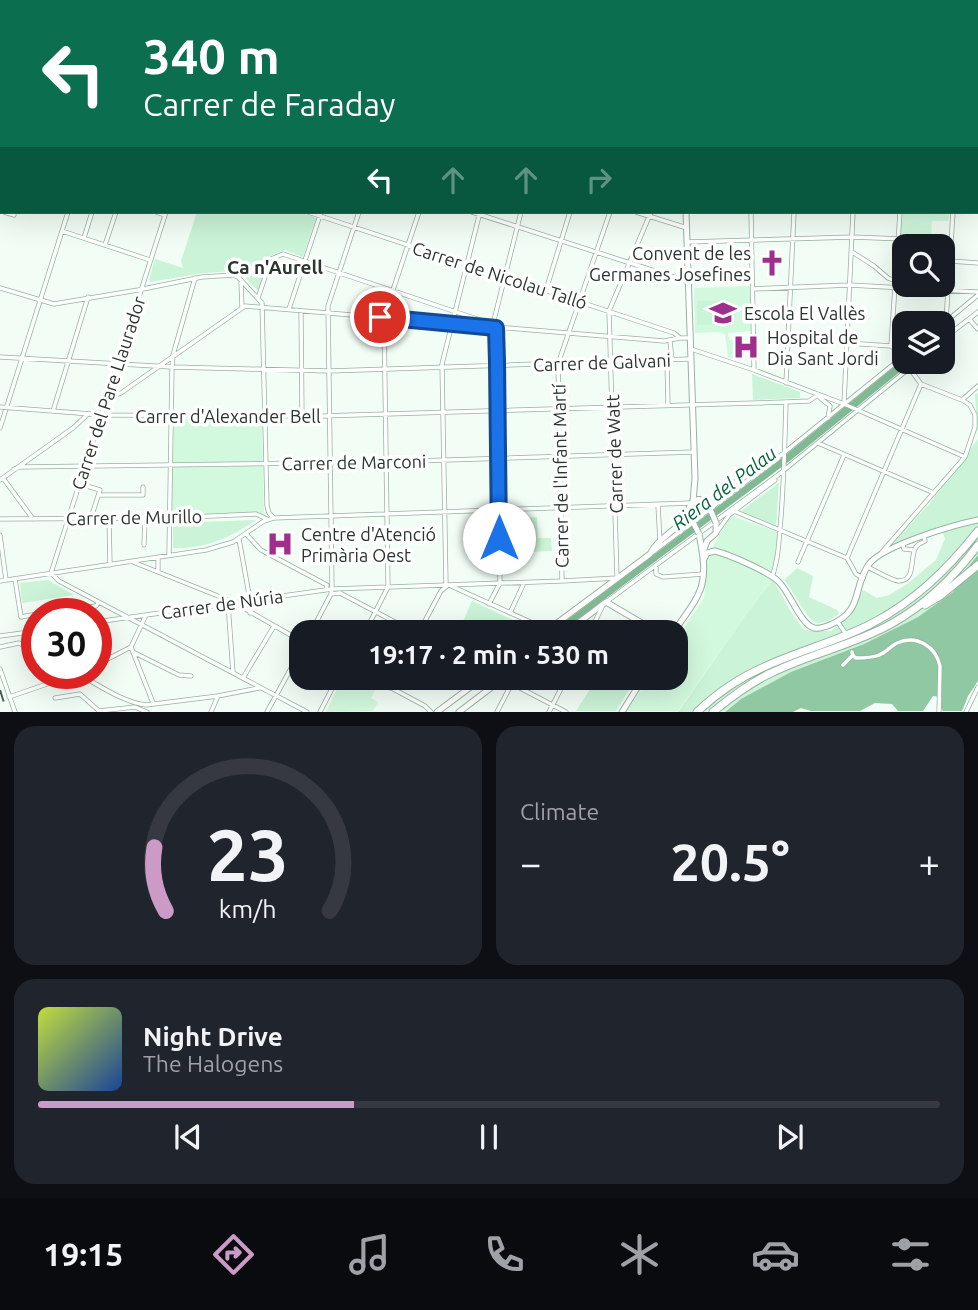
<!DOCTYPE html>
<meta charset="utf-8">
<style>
:root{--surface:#171b24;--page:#20242c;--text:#f1f3f6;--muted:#9ea1a6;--line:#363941;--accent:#cc9ac6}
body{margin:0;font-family:Ubuntu,sans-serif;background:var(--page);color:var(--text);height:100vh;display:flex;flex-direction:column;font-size:26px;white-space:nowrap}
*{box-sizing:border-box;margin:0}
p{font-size:23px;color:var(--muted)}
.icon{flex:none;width:38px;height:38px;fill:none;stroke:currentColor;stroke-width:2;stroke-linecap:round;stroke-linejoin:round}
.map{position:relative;height:712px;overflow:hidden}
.panel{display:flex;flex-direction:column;gap:14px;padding:14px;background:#0d0f14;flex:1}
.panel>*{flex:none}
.banner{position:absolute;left:0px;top:0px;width:978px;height:214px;box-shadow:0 7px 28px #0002;background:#0b6e4f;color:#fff;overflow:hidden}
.tools{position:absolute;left:892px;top:234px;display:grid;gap:14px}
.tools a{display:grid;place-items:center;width:63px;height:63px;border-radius:14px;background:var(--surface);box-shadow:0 7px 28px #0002;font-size:35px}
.speed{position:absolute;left:21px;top:598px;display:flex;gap:14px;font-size:35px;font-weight:700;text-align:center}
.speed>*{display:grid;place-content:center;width:91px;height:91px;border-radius:50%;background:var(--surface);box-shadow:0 7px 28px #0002;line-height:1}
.speed .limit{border:10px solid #d22;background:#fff;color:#111}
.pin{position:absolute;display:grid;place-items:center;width:60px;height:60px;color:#fff;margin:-30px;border:4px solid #fff;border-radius:50%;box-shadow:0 2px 7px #0007}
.me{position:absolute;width:77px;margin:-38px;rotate:0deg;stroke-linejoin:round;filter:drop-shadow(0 0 5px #0008)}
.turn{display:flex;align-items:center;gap:24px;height:147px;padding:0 28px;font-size:32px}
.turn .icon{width:91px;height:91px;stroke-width:2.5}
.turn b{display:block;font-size:49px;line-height:60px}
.lanes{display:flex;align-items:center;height:66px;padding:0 28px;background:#0003;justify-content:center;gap:35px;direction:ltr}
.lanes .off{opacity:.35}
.big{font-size:52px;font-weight:700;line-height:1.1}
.panel .widget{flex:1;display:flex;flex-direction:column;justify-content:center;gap:10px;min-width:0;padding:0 24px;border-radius:21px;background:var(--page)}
.panel .dial{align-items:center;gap:0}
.dial svg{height:182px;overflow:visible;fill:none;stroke:var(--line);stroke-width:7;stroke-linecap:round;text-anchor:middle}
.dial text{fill:var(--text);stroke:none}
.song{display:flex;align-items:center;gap:21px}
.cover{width:84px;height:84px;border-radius:10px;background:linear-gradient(135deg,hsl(70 70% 55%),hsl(220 70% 35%))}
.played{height:7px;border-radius:4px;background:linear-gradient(90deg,var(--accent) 35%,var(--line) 35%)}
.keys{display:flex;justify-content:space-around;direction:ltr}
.heat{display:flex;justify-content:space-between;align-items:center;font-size:38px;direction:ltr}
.panel .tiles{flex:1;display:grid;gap:14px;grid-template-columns:1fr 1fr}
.widget:last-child{grid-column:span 2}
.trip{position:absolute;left:289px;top:620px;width:399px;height:70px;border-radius:21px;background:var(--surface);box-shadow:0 7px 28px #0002;font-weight:700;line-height:70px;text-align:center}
.dock{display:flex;height:112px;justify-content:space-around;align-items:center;background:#090b0e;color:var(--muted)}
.dock .icon{width:49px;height:49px}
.dock .selected{color:var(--accent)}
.dock b{font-size:32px;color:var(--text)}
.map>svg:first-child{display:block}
.built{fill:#d2f9de}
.green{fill:#caf3d7}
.forest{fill:#8fc8a2}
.water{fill:#81b995}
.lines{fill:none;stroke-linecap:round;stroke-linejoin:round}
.street-casing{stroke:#95b39f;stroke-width:5}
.secondary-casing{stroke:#95b39f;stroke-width:7}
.highway-casing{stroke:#95b39f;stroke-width:9}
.street{stroke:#fff;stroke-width:3.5}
.secondary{stroke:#fff;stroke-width:5}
.highway{stroke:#fff;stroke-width:7}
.rail{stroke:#4d5951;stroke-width:2;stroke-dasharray:12 12;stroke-linecap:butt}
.secondary-bridge-casing{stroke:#95b39f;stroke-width:7;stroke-linecap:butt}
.secondary-bridge{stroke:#fff;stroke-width:5}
.route-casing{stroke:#114b97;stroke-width:18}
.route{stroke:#1a73e8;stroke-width:12}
.labels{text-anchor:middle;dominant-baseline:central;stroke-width:7;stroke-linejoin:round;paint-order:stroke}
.poi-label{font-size:18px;fill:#2a362e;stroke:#fff;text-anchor:start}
.street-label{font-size:18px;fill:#2a362e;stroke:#fff}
.neighbourhood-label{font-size:19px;font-weight:bold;fill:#2a362e;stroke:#fff}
.water-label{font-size:19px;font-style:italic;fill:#006539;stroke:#fff}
</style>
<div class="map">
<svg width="978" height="712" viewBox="0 0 978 712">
<rect width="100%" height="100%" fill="#f1fdf5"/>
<path class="built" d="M903,212h46v9h-17l-1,17 -26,-2 -4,-3z
M751,286l1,45 -24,2 1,7h11l1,21 -13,-4 -3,-23h-2l-1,-2 -27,1 -1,-45z
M262,418l2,96 -93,1 3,-96z
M731,513l1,3 46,16 -6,49 -24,31 -70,99h-51l23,-34h26v-37l28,-42 3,-40z
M343,677h20l15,8 -7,13 7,4 -5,9 -47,1z"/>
<path class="green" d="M197,212h103l16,6 -13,39 -18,-7 -17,7 1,3 -10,30h-2l-14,-15 -8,-4 -31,2 -54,9 -1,-2 6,-21 28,9 -2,-7z
M729,300l1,24 -33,1v-24z
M752,374l48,18v6l-47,2z
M978,393v162l-15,18 -10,19 -35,25 -54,27 -123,55 -16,12 -47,1 70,-100 24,-31 3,2 16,29 13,18 27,1 17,-14 15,-27 14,8 12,-3 18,-11 29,-24 9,-21 -4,-13 -51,20 40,-43 48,-64 -3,-44z
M779,483l-3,44 -35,-16z
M537,517l1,21h13l1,13 -48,2 -1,-35z
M256,520c-26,18 -51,29 -83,28v-25z
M797,568l16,8 -4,21 28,13 2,4c-6,4 -14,9 -21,9 -10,0 -26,-35 -34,-43z
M48,580l26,15 -52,8 -2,-20z
M472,601l47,22 -4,9h-52l-4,-2z
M598,677h27l7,8 -16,26h-40z"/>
<path class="forest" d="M978,555v126l-10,15 -6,15h-19l-2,-3 1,-11 -9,-1 -10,15h-25l-6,-7 -17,-1 -15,8h-49l-10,-3 -8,4h-68l16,-13 50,-27 73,-28 54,-27 35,-25 10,-19z"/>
<path class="water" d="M905,358v4h7l-121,98 -230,172h-10l227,-171z"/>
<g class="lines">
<g class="street-casing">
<path id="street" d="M20,0l5,2
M38,0l1,2
M92,0l1,2
M248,0v2
M438,0l1,2
M707,0v2
M209,2h19
M452,2v-2
M532,2v-2
M638,2v-2
M801,2v-2
M862,2v-2
M962,2v-2
M976,27h2
M0,47h2
M0,54h2
M0,60l2,1
M976,95h2
M0,110l2,1
M0,129l2,-6
M0,160l2,1
M976,172h2
M4,212l10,3
M156,212l9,3
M166,212l-115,361 8,8 248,131
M308,212l366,121 6,5h10
M472,212l217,70
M636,212l51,16
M751,212l3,158
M62,231l88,29
M84,238l8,-26
M687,242l166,-5 98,4
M105,245l11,-33
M852,252l22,14 14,12 7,3
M950,261l28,2
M241,282l1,26
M0,288l54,16 84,-14 64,-13 31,-2 5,2 24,26 5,203 2,7 5,5
M753,289l96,-4 129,7
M546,290l24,-78
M258,298l13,-39 12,-5 200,67v5
M289,309l32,-97
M301,311l1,105
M969,319l9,10
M946,321l7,-109
M943,324l35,-29
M788,338l34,4
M943,339l35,-27
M670,341l2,19
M847,343l44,3 4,3 10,13
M891,346l9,-134
M691,349l63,21 90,34 121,53
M0,357l172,10 157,4 361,-12
M667,360l1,46
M905,362l16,22 41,16 16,-14
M786,383l8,-171
M108,393l8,2 5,-2 124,-87 419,35 16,-3
M844,404l9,-192
M0,407l104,8 217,1 465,-14 23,-1 9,-6c3,5 8,7 12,11l-2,12
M53,411l35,-114
M0,428l68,-216
M818,443l116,50
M14,469l6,-2 363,-5 311,-10
M3,478l30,41
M0,480l73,-52 14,-13
M80,484l20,6 -9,28
M99,495h44v-8
M704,500c23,-3 37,-31 61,-35
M658,505l2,37
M734,511l113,47 9,16 7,4
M109,518l1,47
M0,519l168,-1 88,-4 11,5
M717,532l12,-17 46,-35
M246,534l15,16 66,35 -1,4
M0,535l6,45
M239,539l11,61v13
M144,545l1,-27
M903,545l1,4 10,1
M653,552l132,-100 120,-97
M882,552l83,-95 10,-30v-12l-5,-10 -8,-5
M169,555l3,-188 1,-12 22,-77
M847,558l74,-174
M133,562l100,40 68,39
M798,562l46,-107
M656,565v9l7,3 40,-3
M868,567c6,3 25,14 31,14 18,-1 10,-24 17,-34 1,-2 7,-5 9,-6l-1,-5
M158,572v-15
M772,577c7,-19 7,-40 9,-60 3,-39 4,-77 5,-115
M15,579l6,38 16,-3
M0,581l206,-31 27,-8 31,-21 10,-3 417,-15
M562,581l-4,-217 52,-152
M446,585l-4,-221 38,-152
M451,586l86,39 9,7
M331,594l9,-1 74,39
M606,602l172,-127 139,-113
M228,604l5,68
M489,604l11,-21 -3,-252 -3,-11 27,-108
M510,613l14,-30
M38,614l58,-8 3,-4
M146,615l-15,32 22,56
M837,621l7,10
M96,622l236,-33 230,-8 55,-3 -8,-267 42,-99
M311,632l20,-38 1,-5 -4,-283 31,-94
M365,632l23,-45 -4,-270 35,-105
M419,632l22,-41 6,-5
M590,632l13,-27
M0,636l37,-5
M0,647l19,-4 18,9
M133,652l46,23 12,1
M852,652l1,4 3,2c7,0 16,0 23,-3 6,-2 12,-9 18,-12 20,-9 39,4 43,23l-1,46
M96,665l35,-18
M843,665l10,-10
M0,669l15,43
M78,674c21,11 44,28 68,31l72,-9 41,-8
M371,677l54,29 6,6
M632,677l9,6
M243,678l31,-52
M500,681l20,7 46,24
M390,688l6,-11
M9,697l41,-14
M55,698l25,-4 19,17 36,-4 12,5
M211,712l7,-16
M267,712l34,-62
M320,712l18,-35
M497,712l14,-27
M549,712l18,-35
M966,712l12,-25"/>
</g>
<g class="secondary-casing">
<path id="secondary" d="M737,2l1,-2
M976,189h2
M976,195h2
M686,212l9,266 -2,24
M690,514c-3,-9 3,-16 13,-14
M704,549l3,-8 9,-8v-10
M703,561l4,-8 8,-2c15,4 52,20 63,30 12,11 22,43 36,47 5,1 11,-1 16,-3 34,-14 22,-37 39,-61 15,-19 85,-39 109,-44
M545,632l105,-78c9,-18 30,-24 39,-43
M566,632l40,-30 51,30
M674,632c9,-15 24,-31 28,-48 4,-17 0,-34 -3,-50
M437,712l47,-35
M459,712l46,-35
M622,712l22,-35"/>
</g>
<g class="highway-casing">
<path id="highway" d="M925,605l15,-9 38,-31
M697,712c20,-19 42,-34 67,-45 34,-16 71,-25 105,-42 45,-23 78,-55 109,-94
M713,712c18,-15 37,-29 58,-39 39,-19 82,-28 120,-49 34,-19 64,-48 87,-79"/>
</g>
<use href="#street" class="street"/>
<use href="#secondary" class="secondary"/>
<use href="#highway" class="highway"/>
<path class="rail" d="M0,690l7,22"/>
<g class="secondary-bridge-casing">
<path id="secondary-bridge" d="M708,504l8,19
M691,518l8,16"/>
</g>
<use href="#secondary-bridge" class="secondary-bridge"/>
</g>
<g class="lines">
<g class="route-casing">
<path id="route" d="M380,317l116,11 1,34 2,176"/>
</g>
<use href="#route" class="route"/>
</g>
<defs>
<g id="church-bare" transform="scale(2.1)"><path d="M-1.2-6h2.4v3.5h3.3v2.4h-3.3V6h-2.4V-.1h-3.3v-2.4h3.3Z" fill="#9f2e8c" stroke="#fff" stroke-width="2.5" paint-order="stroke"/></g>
<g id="school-bare" transform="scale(2.1)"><path d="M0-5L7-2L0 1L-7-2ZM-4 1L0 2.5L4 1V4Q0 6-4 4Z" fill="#9f2e8c" stroke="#fff" stroke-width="2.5" paint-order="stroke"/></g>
<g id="hospital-bare" transform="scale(2.1)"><path d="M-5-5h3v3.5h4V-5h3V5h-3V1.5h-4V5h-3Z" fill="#9f2e8c" stroke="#fff" stroke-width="2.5" paint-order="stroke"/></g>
</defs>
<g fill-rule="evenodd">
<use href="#church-bare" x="772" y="263"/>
<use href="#school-bare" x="723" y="313"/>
<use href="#hospital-bare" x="746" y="347"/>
<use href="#hospital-bare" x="280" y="544"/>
</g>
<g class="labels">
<g class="poi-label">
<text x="751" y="253" text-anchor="end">Convent de les<tspan x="751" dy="21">Germanes Josefines</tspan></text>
<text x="744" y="313">Escola El Vallès</text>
<text x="767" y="337">Hospital de<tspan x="767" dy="21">Dia Sant Jordi</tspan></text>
<text x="301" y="534">Centre d'Atenció<tspan x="301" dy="21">Primària Oest</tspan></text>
</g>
<g class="street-label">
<text transform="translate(500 275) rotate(18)">Carrer de Nicolau Talló</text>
<text transform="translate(602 362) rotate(-2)">Carrer de Galvani</text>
<text transform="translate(108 393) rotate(-72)">Carrer del Pare Llaurador</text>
<text x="228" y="416">Carrer d'Alexander Bell</text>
<text transform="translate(614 454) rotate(-92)">Carrer de Watt</text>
<text transform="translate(354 462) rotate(-1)">Carrer de Marconi</text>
<text transform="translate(560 476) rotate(-91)">Carrer de l'Infant Martí</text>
<text transform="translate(134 517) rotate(-1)">Carrer de Murillo</text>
<text transform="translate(222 604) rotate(-8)">Carrer de Núria</text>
</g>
<g class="neighbourhood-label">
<text x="275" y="267">Ca n'Aurell</text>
</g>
<g class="water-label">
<text transform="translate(724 488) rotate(-37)">Riera del Palau</text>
</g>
</g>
</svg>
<div class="tools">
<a><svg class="icon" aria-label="search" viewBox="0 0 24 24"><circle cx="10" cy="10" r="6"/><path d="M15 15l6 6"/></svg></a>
<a><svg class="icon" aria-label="layers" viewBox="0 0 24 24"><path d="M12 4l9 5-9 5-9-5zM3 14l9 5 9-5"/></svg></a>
</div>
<div class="speed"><div class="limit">30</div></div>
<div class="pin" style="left:380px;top:317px;background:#d93025"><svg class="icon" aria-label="arrive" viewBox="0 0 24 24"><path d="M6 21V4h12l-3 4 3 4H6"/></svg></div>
<svg class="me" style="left:499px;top:538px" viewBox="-20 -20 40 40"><circle r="19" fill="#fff"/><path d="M0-13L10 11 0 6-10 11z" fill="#1a73e8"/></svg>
<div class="trip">19:17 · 2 min · 530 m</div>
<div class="banner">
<div class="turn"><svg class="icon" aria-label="left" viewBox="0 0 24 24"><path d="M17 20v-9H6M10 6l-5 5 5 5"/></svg><div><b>340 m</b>Carrer de Faraday</div></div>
<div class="lanes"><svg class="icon" aria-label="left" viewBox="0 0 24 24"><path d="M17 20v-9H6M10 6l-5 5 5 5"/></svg><svg class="icon off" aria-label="ahead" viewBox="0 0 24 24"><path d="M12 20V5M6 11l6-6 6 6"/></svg><svg class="icon off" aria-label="ahead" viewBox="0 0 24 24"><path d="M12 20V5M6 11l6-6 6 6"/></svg><svg class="icon off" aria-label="right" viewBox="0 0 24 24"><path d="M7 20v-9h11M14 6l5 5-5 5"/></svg></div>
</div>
</div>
<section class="panel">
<div class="tiles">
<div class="widget dial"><svg viewBox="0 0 100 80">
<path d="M14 69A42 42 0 1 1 86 69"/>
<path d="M14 69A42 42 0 0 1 9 41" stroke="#cc9ac6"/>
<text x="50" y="56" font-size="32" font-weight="700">23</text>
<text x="50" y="72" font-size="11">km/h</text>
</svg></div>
<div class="widget"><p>Climate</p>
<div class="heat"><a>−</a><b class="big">20.5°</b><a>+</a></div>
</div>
<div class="widget">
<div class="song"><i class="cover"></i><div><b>Night Drive</b><p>The Halogens</p></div></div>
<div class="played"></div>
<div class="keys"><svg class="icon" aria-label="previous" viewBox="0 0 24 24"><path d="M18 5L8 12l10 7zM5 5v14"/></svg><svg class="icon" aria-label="pause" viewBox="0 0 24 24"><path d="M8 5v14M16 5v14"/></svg><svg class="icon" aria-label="next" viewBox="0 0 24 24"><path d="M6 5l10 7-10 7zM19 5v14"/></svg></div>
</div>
</div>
</section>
<nav class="dock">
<b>19:15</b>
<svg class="icon selected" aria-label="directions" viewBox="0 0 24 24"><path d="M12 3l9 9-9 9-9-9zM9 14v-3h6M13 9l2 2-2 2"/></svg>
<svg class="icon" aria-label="music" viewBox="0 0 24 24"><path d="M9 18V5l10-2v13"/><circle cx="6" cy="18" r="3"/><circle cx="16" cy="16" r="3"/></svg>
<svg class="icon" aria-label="phone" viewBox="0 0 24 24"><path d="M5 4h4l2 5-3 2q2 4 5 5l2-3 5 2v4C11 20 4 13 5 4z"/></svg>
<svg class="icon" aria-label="climate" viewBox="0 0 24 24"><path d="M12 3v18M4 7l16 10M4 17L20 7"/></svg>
<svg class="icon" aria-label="car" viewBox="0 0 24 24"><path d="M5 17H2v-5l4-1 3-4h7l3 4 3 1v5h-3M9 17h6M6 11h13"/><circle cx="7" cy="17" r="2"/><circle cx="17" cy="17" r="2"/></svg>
<svg class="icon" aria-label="filters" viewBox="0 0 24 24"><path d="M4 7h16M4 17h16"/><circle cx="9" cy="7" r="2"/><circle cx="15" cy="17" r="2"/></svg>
</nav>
